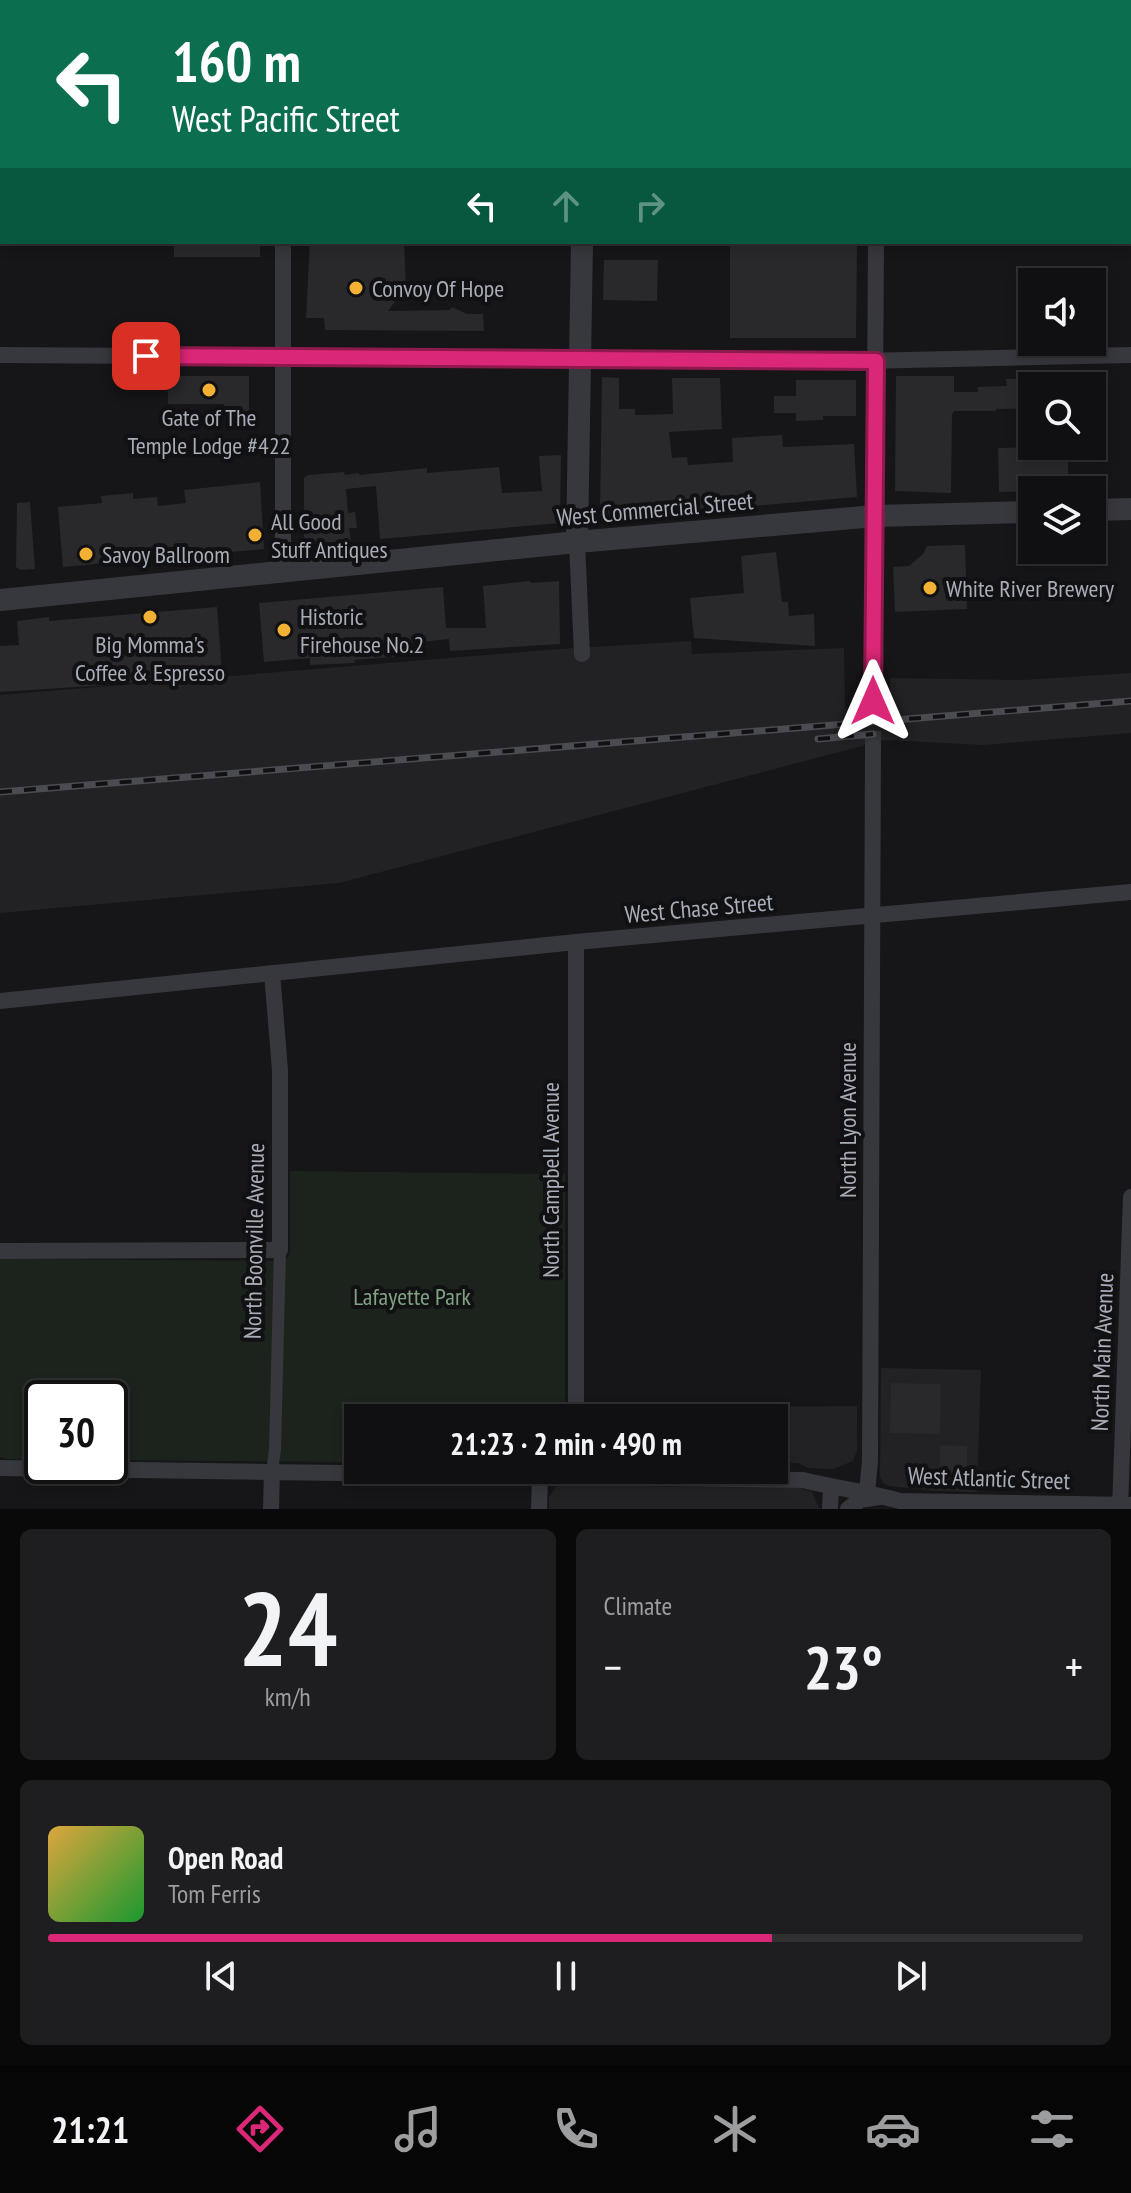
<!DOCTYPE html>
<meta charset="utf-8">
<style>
:root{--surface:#101012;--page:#1e1e20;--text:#f1f3f6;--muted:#9c9d9f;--line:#303032;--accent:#db2777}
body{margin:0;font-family:"PT Sans Narrow",sans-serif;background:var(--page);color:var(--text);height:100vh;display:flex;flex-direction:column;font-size:30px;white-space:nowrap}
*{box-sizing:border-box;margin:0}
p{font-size:26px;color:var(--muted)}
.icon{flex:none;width:44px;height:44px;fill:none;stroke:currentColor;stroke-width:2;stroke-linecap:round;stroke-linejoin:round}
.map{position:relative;height:1509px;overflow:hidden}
.drawer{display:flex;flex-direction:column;gap:20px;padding:20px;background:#09090a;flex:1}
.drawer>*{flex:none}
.hud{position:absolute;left:0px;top:0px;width:1132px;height:244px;box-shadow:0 4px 12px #0003,0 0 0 2px var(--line);background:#0b6e4f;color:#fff;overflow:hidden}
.tools{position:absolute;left:1018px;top:268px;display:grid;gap:16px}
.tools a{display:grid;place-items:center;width:88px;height:88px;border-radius:0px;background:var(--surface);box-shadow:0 4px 12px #0003,0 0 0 2px var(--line);font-size:40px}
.speed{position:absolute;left:24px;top:1380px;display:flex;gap:16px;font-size:40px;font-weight:700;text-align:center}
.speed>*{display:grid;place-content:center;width:104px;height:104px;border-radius:50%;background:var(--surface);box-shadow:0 4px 12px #0003,0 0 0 2px var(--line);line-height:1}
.speed .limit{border:4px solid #111;border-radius:12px;background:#fff;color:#111}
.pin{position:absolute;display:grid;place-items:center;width:68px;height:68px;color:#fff;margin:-34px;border-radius:16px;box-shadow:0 4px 12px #0006}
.me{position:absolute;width:88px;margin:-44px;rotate:0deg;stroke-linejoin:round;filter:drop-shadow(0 0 6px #0008)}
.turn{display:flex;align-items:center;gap:28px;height:168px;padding:0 40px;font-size:36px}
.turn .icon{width:104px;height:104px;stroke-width:2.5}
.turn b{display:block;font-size:56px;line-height:68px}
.lanes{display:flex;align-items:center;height:76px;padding:0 40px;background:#0003;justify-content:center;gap:40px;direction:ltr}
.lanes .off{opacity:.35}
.big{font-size:60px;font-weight:700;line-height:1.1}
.drawer .widget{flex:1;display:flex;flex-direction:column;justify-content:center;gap:12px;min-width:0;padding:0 28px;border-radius:12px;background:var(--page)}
.drawer .dial{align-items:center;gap:0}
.dial b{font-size:104px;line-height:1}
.song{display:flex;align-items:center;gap:24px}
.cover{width:96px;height:96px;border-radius:12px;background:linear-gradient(135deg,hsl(40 70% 55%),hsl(130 70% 35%))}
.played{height:8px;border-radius:4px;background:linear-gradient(90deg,var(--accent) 70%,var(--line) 70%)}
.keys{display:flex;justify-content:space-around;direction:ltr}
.heat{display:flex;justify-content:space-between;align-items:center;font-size:44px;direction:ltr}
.drawer .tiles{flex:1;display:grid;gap:20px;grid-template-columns:1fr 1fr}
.widget:last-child{grid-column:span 2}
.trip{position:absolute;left:344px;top:1404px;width:444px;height:80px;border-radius:0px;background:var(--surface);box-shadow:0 4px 12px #0003,0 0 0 2px var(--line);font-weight:700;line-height:80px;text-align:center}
.tab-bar{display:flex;height:128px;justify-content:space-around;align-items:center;background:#060607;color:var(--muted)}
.tab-bar .icon{width:56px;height:56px}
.tab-bar .active{color:var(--accent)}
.tab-bar b{font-size:36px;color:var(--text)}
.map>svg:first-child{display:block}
.built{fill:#222225}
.green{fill:#1c231d}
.building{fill:#29292c}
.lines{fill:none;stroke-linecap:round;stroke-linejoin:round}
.minor-tunnel{stroke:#333438;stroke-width:16;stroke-dasharray:16 8;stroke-linecap:butt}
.pedestrian{stroke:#37383d;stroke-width:12}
.minor{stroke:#37383d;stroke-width:16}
.tertiary{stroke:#37383d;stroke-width:22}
.rail-casing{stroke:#4a4c52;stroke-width:7}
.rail{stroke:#111113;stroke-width:4;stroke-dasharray:12;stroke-linecap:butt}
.route-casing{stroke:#8e194d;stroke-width:20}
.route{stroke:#db2777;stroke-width:14}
.poi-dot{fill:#f2b134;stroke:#111113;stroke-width:3}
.labels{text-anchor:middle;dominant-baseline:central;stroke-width:8;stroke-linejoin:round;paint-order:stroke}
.poi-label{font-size:24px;fill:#a8adb8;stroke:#111113;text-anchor:start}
.street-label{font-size:24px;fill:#a8adb8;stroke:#111113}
.park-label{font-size:24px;fill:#7fa381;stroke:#111113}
</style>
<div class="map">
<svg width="1131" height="1509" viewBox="0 0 1131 1509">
<rect width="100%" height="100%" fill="#161618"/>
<path class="built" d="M691,641l1,13 152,-6 1,61 44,-4 1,-27 133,2 108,-7v60l-148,12 -98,-5 -546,143 -339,30v-218l559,-46z
M881,1368l100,2 -4,122 -42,-1 -46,-5 -6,-3 -3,-6z
M857,1406v44l-4,11 -20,8 -25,-1 -10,-5h-24v-45h-46v-11z
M562,1485l239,3 11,4 7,16 27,1h-297v-12l7,-10z"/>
<path class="green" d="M290,1171l275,3v244h-207v44l-248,-2v-62h-68v62l-34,-1 -8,-2v-198l280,2 8,-3 2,-6z"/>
<path class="building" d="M174,242h86v15h-86z
M310,242h94l2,44 -18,25 62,-1 2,-3 15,7h16l1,17 -159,-1 -1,-12h-18z
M730,242h127l-1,96h-126z
M604,260h54l-1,41 -54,-1z
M168,376h81v38h-25v-10h-56z
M896,376h58v16h24v-5l29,-1 -1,-7h26v29l-36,1v2h-42l-2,3 -1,79 -56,-2z
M602,377l17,1v31h16v6l38,-1 -1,-36h48l2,51 -53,3 3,26 15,-1 1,8 45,-3 -1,-24 50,-3 1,12 71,-3 3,53 -252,22 -5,-4z
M796,380h60v36h-33v4l-27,1v-8h-22v-17h22z
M1068,446v44l-69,2 -1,-44z
M561,455l-1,68 -180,16 -4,-53 -30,3 2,24 7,-1 2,16h-8l2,13 -47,4v-67l4,-3 36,-3 1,3 14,-2v2l68,-7v5l72,-6 3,26 40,-2 -3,-35z
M260,482l4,67 -201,18 -5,-60 44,-4 -1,-7 32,-3v6l24,-2 1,9 28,-3 -2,-13z
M30,502l5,67 -14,1 -5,-3 1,-64z
M965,545l2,64 -72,3 -2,-45 16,-1 14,-12 4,-8z
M776,552l6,50h6l1,14 25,-2 1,32 -121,-8 -4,-40 54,-5 -3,-37z
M530,581l1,2 28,-2 1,63 -110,7 -1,-12 -47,5 1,12 -49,4 1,3 -45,2v-7l-46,4 -5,-59 184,-16 3,41h40l-3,-42z
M217,607l5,67 -115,11 -107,7v-46l19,-1 -2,-24 32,-4v4z
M891,1383l50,1 -1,50 -50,-1z
M940,1445l27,1v29l-27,-1z"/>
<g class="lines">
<path class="minor-tunnel" d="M873,747v-46"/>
<path class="pedestrian" d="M272,1471l3,-21 5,-200"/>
<path class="minor" d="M285,0v2
M877,2v-2
M1130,57h1
M0,166h2
M0,355l862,6 269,-6
M577,542l5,112
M283,572v-330
M873,701l3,-459
M0,1001l576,-59 555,-50
M0,1251l280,-1v-180l-8,-97
M576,1418v-476
M0,1468l803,12c32,8 65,12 97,21l231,4
M867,1492l3,-31 3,-714
M271,1509l1,-38
M539,1509l1,-33
M830,1509l1,-22
M848,1509l12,-9 19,-3
M1120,1509l11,-312"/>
<path class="tertiary" d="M584,0v2
M1092,510l39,-1
M577,542l5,-300
M0,600l577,-58 298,-26 157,-4"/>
<g class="rail-casing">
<path id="rail" d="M818,739l55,-5
M0,792l1131,-91"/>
</g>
<use href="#rail" class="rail"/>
</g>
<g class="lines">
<g class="route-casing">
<path id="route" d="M146,356l730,5 -3,340"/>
</g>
<use href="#route" class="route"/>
</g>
<g class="poi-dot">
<circle cx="356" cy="288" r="8"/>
<circle cx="209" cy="390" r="8"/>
<circle cx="255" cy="535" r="8"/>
<circle cx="86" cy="554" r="8"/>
<circle cx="930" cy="588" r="8"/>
<circle cx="150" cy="617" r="8"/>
<circle cx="284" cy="630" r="8"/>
</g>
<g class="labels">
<g class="poi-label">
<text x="372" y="288">Convoy Of Hope</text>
<text x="209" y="417" text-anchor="middle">Gate of The<tspan x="209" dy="28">Temple Lodge #422</tspan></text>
<text x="271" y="521">All Good<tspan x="271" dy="28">Stuff Antiques</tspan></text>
<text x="102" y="554">Savoy Ballroom</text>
<text x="946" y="588">White River Brewery</text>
<text x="300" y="616">Historic<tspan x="300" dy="28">Firehouse No.2</tspan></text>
<text x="150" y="644" text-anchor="middle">Big Momma's<tspan x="150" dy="28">Coffee &amp; Espresso</tspan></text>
</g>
<g class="street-label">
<text transform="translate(655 509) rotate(-5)">West Commercial Street</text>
<text transform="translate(699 908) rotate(-5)">West Chase Street</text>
<text transform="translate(847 1120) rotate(-90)">North Lyon Avenue</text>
<text transform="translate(550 1180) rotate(-90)">North Campbell Avenue</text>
<text transform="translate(254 1241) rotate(-89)">North Boonville Avenue</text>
<text transform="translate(1102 1352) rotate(-88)">North Main Avenue</text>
<text transform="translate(989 1478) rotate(2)">West Atlantic Street</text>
</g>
<g class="park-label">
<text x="412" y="1296">Lafayette Park</text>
</g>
</g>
</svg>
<div class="tools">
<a><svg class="icon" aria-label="sound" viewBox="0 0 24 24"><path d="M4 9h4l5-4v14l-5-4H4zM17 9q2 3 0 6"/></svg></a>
<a><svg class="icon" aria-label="search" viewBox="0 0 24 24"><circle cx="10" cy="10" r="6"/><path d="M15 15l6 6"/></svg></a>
<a><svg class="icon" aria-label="layers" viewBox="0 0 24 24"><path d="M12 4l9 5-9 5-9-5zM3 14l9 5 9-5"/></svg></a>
</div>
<div class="speed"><div class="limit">30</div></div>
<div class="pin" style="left:146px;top:356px;background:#d93025"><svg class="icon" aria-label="arrive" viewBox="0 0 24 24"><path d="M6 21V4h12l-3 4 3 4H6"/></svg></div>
<svg class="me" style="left:873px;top:701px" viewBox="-20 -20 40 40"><path d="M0-17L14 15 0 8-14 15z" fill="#db2777" stroke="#fff" stroke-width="4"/></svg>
<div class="trip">21:23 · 2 min · 490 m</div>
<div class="hud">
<div class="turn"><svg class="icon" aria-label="left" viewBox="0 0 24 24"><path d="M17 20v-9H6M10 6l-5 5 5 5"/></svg><div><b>160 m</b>West Pacific Street</div></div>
<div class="lanes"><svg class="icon" aria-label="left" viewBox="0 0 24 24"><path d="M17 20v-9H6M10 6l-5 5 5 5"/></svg><svg class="icon off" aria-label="ahead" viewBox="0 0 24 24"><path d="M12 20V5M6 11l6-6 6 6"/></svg><svg class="icon off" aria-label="right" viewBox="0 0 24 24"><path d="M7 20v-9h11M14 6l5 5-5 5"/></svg></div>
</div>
</div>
<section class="drawer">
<div class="tiles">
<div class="widget dial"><b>24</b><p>km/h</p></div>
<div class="widget"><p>Climate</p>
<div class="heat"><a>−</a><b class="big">23°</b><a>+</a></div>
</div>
<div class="widget">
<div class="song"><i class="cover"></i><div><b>Open Road</b><p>Tom Ferris</p></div></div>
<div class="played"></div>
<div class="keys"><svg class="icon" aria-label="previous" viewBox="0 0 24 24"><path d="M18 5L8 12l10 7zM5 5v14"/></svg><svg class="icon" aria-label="pause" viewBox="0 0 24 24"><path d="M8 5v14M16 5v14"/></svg><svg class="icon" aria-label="next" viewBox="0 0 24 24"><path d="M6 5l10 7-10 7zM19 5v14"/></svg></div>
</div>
</div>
</section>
<nav class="tab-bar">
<b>21:21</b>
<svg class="icon active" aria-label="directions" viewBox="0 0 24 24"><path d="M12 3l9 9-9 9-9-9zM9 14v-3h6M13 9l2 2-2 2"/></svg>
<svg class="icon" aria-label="music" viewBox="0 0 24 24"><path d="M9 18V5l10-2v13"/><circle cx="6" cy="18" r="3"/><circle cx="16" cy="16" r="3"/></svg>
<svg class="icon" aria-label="phone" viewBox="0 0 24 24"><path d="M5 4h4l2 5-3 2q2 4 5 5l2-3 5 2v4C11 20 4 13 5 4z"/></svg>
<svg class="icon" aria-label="climate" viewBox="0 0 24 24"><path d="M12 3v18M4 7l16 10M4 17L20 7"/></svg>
<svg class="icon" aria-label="car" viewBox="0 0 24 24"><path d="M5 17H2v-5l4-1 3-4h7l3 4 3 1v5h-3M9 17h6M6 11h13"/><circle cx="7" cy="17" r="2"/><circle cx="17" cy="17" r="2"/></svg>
<svg class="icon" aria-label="filters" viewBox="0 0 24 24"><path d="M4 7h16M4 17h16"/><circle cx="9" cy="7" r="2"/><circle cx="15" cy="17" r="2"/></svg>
</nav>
